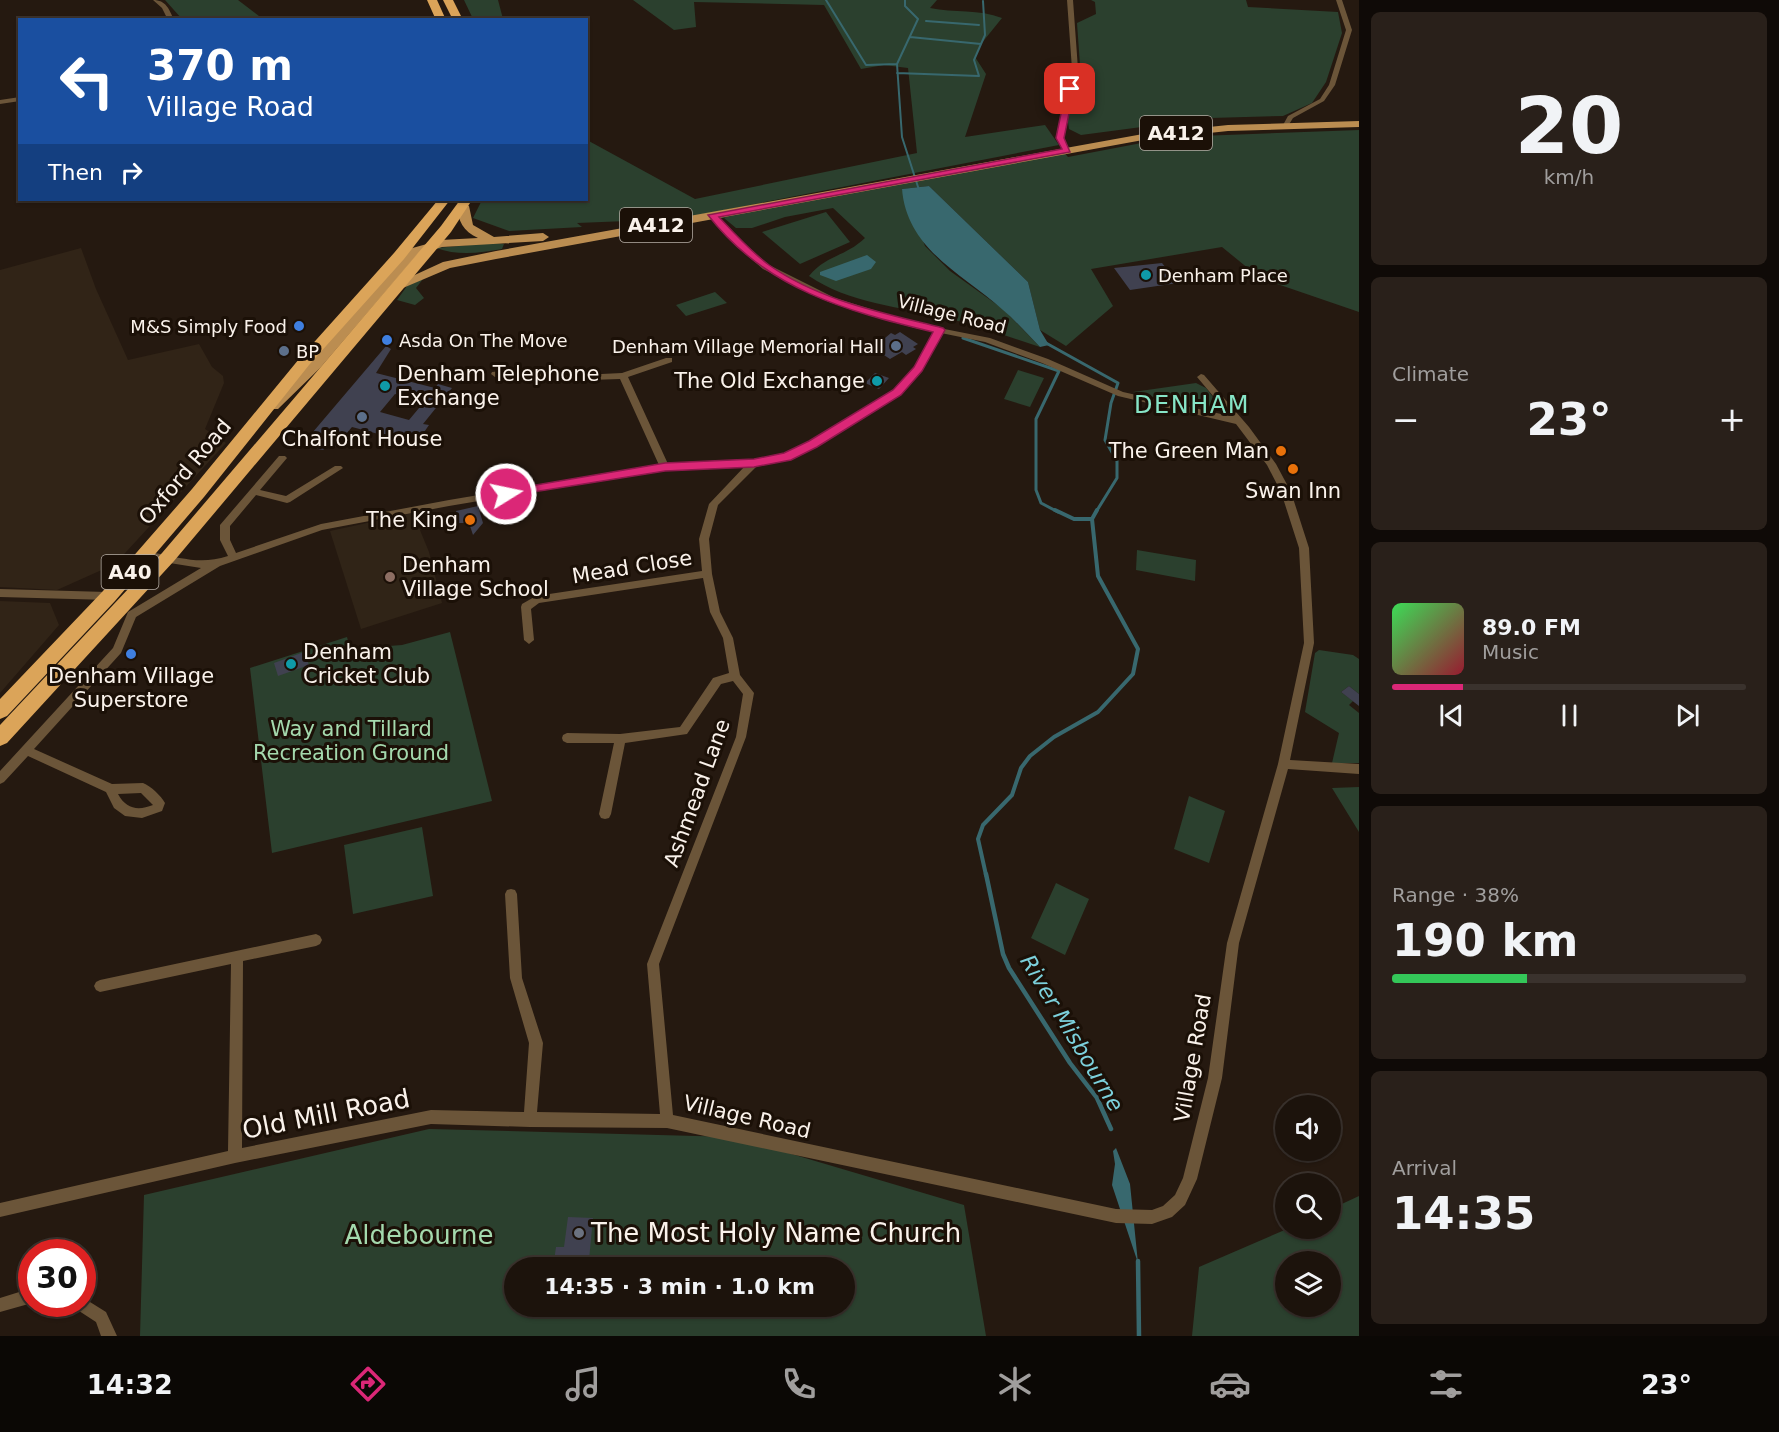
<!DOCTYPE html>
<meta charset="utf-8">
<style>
:root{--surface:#1c130c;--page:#29201a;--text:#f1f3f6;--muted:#a09e9d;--line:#3a322d;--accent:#db2777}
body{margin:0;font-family:"DejaVu Sans",sans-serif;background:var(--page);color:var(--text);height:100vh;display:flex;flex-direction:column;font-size:22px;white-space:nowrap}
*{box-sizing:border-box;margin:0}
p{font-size:20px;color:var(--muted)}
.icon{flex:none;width:33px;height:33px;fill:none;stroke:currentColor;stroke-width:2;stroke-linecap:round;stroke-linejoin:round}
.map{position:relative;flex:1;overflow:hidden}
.drawer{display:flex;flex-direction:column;gap:12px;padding:12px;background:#0f0a07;width:420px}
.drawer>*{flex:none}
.top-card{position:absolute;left:18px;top:18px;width:570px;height:183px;border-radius:0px;box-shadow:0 2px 4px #0004,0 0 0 2px var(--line);background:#1a4fa0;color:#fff;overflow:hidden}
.tools{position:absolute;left:1275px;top:1095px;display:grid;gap:12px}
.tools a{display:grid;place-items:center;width:66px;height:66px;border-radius:50%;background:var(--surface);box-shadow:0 2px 4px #0004,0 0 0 2px var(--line);font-size:30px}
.speed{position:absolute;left:18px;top:1239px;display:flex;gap:12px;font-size:30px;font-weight:700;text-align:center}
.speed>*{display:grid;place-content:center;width:78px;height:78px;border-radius:50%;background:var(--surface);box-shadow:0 2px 4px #0004,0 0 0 2px var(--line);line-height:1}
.speed .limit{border:9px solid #d22;background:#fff;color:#111}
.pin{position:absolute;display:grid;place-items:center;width:51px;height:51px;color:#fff;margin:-26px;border-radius:12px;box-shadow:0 3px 9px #0006}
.me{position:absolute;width:66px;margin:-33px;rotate:80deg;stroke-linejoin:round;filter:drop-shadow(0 0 4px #0008)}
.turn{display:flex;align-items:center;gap:21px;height:126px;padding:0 30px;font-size:27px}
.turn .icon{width:78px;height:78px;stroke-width:2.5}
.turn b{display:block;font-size:42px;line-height:51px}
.then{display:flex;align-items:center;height:57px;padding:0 30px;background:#0003;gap:12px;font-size:22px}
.big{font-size:45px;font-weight:700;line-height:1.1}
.drawer .widget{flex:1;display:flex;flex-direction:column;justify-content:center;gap:9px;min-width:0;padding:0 21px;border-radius:9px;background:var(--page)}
.drawer .dial{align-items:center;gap:0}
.dial b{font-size:78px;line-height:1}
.song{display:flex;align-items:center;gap:18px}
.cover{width:72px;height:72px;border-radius:9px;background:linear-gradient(135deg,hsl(130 70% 55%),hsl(350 70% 35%))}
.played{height:6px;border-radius:3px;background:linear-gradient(90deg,var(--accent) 20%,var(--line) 20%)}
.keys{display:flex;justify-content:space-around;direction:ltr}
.heat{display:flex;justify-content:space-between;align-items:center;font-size:33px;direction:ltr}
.charge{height:9px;border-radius:4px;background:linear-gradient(90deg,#34c759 38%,var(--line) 0)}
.trip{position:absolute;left:504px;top:1257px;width:351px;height:60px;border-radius:30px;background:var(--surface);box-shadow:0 2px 4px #0004,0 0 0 2px var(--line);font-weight:700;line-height:60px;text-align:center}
.tab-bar{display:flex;height:96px;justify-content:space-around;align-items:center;background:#0b0805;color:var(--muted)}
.tab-bar .icon{width:42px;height:42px}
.tab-bar .current{color:var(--accent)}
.tab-bar b{font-size:27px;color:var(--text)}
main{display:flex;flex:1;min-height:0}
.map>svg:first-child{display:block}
.commercial{fill:#312417}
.education{fill:#302417}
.green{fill:#2b402e;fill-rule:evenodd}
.water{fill:#38686e}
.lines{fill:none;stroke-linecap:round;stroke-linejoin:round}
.stream-far3{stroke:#38686e;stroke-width:2}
.stream-far2{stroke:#38686e;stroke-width:3}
.stream-far1{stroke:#38686e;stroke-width:4}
.stream{stroke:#38686e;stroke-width:4.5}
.building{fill:#404150;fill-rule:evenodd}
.street{fill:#6b5539;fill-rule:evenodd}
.primary{fill:#bb8d51;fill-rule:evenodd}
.highway{fill:#dba459;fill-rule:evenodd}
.route{fill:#db2777;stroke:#8e194d;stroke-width:1.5}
.culture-dot{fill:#0f9aa8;stroke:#1b1007;stroke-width:2}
.shop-dot{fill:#3f7fe0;stroke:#1b1007;stroke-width:2}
.service-dot{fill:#5c6f8a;stroke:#1b1007;stroke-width:2}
.food-dot{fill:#e8710a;stroke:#1b1007;stroke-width:2}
.education-dot{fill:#8d6e63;stroke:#1b1007;stroke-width:2}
.worship-dot{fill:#6b7280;stroke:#1b1007;stroke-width:2}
.labels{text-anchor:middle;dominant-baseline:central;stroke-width:6;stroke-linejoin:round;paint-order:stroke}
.far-poi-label{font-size:18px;fill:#faf2eb;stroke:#1b1007;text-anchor:start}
.far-street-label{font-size:18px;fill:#faf2eb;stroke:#1b1007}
.shield{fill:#1b1007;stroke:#b7aea7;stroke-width:1.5}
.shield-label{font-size:20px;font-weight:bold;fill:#faf2eb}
.poi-label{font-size:21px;fill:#faf2eb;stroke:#1b1007;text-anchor:start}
.street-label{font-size:21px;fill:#faf2eb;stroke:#1b1007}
.park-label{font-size:21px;fill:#a4d9ad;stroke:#1b1007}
.water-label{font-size:22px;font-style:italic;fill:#7cd0db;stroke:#1b1007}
.quarter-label{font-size:24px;letter-spacing:1.5px;fill:#87e5c7;stroke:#1b1007}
.near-street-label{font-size:26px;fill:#faf2eb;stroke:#1b1007}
.near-poi-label{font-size:26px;fill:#faf2eb;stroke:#1b1007;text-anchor:start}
.near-park-label{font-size:26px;fill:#a4d9ad;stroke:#1b1007}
</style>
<main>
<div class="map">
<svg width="1359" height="1336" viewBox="0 0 1359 1336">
<rect width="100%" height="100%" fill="#251910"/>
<path class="commercial" d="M81,248l15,41 32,71 71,-16 13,23 11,9 1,7 -19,46 21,14 -111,121 -58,26 -57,-3v-317z
M0,601l50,2 9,22 -59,68z"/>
<path class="education" d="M413,513l16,39 13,51 -81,26 -31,-98z"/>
<path class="green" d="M165,0h73l25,19h-81z
M464,0h34l5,19h-30z
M633,0h304l-7,8c24,5 49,1 72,10l-21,26 -6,13 11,17 -21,63 80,-12 14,20 -382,74 -100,4 5,4 -73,4 -36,-13 9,-18h104l1,-60 108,59 222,-46 -9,-85 -24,-3 -23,4 -37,-64 -130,-3 2,25 -22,3z
M1091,0h155l2,7 90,5 4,21 -16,49 -14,21 -29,13 -73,2 -129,17 -12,-6 -2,-14 13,-50 -3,-42 19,-9 -1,-12z
M1359,130v182l-99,-34 -38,-31 -131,22 22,37 -47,40 -26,-16 -12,-48 -99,-96 -27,3 23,57 25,25 53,38 37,38c-31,-10 -62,-22 -94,-29 -45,-11 -98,-15 -137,-42 17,-21 36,-19 56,-38l-32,-30 -48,9 -33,11h-16l-12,-10h-18l357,-67 5,6 105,-20z
M826,212l24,30 -50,22 -38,-32z
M493,243l11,1 -2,5c-22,4 -44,7 -66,-1z
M423,279l-7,9 8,10 -9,7 -18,-5 10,-14z
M715,292l12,11 -41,13 -10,-11z
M1018,370l26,8 -14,29 -26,-8z
M1196,383l10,5 14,18 -16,2 -43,-9 2,-3 -13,1 -17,-5z
M1137,550l59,10 -1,21 -59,-11z
M450,632l42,169 -220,52 -22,-185 97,-31 3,12 52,-4z
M1319,650l34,5 6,4v35l-10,-8 -8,6 12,9 -4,4 10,8v50h-27l7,-30 -34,-21 10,-59z
M1359,787v45l-27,-44z
M1189,796l36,15 -16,52 -35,-14z
M422,827l11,69 -80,18 -9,-69z
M1056,883l33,16 -24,56 -34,-17z
M429,1129l305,8 230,68 22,131h-846l4,-141zM514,1268h330v38h-330z
M1359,1196v140h-167l7,-69 88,-38 43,-1 1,-19zM1286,1262h44v44h-44z"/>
<path class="water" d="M929,186l99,96 12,48 9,15 -9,2c-12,-12 -24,-26 -37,-37 -40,-36 -96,-60 -101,-121z
M867,255l9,7 -5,7 -35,12 -16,-6v-3z
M1116,1148l14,36 8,79 -26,-78 3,-21 -2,-13z"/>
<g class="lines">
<path class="stream-far3" d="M826,0l40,65 31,-1
M905,0v6l13,13 -21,45 5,73 17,53
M926,21l53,4
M910,37l71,7
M897,73l82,3 -5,-16 11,-25 -2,-34"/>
<path class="stream-far2" d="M963,338l96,33 -23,48v71l5,13 17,9
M1046,343l72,40 -7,20 -6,37 12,21v17l-21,34"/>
<path class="stream-far1" d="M1055,510l19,9h18
M986,875l-8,-36 5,-14 29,-30 9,-27 9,-12 24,-19 44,-25 35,-38 5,-25 -40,-73 -6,-57 5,-9"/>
<path class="stream" d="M986,874l17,80 6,14 61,95 27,35 14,31
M1138,1261l1,75"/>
</g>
<path class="building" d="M1162,263l16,20 -48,7 -16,-22z
M900,332l18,12 -5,3 3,2 -10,6 -4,-3 -12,7 -17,-11 18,-15 4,2z
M386,346l5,3 -15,24 59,15 3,-4 14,4 -29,36 6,1 -9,13 -14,-4 -5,6 -49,-13 -17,20 -7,-2 -5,5 -10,-2 5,-6 -11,-3zM395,394l29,8 -15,18 -29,-8z
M875,373l14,5 -10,11 -14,-6z
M478,506l5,17 -10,12 -4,-12h-10l-3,-12z
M304,652l5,13 -31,11 -4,-13z
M1349,686l10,8v12l-18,-14z
M568,1217l25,1 -4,42 -3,1v7h-33l3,-21h8z"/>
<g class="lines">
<path class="street" d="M153,0c13,0 16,9 21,20h-6l-6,-12z
M1067,0h6l5,69 -15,69 7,12 -3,2 -2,-1 -8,-13 15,-69z
M1336,0h6l10,30 -17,55 -11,16 -31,17 -5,8h-4l-1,-1 5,-9 32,-17 9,-14 17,-55z
M20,97v4l-20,3v-4z
M709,213h6l25,27 29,25 66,33 84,26 71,14 58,21 75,33 107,24 -33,-39 4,-3 3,1 45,52 27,37 15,28 18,56 5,95 -24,117 69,4v10l-71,-5 -49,174 -17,135 -25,101 -12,26 -13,12 -20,7 -36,-1 -449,-95 -137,-1 -99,-3 -196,39 -235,54v-14l228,-52 3,-187 -131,28 -4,-2 -2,-4 2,-4 4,-2 216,-46 4,2 2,4 -2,4 -4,2 -73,15 -1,187 189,-38 93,2 5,-69 -19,-65 -5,-84 2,-4 4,-1 4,1 2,4 5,84 21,65 -6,69 123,2 -13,-150 89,-227 7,-43 -10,-13 -12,3 -34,50 -62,9 -14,71 -2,4 -4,1 -4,-1 -2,-4 15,-71h-47l-4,-2 -1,-3 1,-3 4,-2 53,1 60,-7 33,-49 16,-5 -6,-35 -13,-26 -7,-34 -164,25 -8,6 3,31 -5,4 -5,-4 -3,-33 1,-3 14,-8 166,-25 -3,-32 10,-35 36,-38 -80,4 -216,36 -127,24 -102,36 -84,51 -15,36 -87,96 78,35 31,-1c8,3 18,13 22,20l-3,8 -20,7 -17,-2 -11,-8 -8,-16 -78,-36 -24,26 -4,2v-13l113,-123 15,-36 73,-44 -44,-7 -17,14h-6l-2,-3 2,-3 21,-16c27,5 46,12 73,3l-8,-16v-15l59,-69h6l2,2 -27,32 26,6 49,-30h6l2,2 -53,34 -3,1 -31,-8 -26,31v14l6,13 85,-29 128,-24 210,-35 -39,-86 -60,2 -41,-6 -24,2 -4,-3 1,-2 27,-3 41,7 62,-3 44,-15h6v4l-44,15 40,87 86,-4 31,-6 25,-12 84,-52 21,-23 19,-35 -19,-4 -86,-26 -66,-33 -29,-25 -25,-27zM941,333l44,9 57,21 76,33 118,28 31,41 14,27 18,56 5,95 -26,121 -51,179 -19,135 -25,100 -8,17 -12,11 -11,4 -36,-1 -443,-94 -14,-151 87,-227 8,-44 -14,-18 -7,-37 -13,-26 -8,-38 -3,-35 9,-34 39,-39 33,-7 26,-13 84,-52 21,-24zM141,793l12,12c-15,6 -27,4 -35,-11z
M0,589l107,3 5,-2 5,4 -8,6 -109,-3z
M32,1288v15l-32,9v-14z
M82,1297l24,15 11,24h-16l-5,-14 -20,-13 -2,-5h8z"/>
<path class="primary" d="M1359,121v6l-131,4 -85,9 -647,119 -46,9 -47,20h-8l-2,-3 50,-23 53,-11 647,-117 85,-9z
M463,203l6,3 4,19 21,12 49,-4 6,4 -6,4 -101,6 -25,8 -97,113 -42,41h-10v-6l42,-41 99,-113 32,-9 37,-2c-15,-7 -20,-17 -21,-32z"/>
<path class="highway" d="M427,0h10l9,20h-10z
M443,0h10l10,20h-10z
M438,200h12l-46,59 -95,106 -105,132 -89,104 -108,115 -7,3v-20l103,-108 89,-102 107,-130 95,-106z
M460,200h12l-21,32 -277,329 -167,182 -7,3v-21l162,-172 279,-327z"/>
</g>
<path class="route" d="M1070,86l4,3 -10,49 6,14 -351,65c16,17 31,34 50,48 51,36 115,48 174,63l2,2 -23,41 -21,24 -84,52 -26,13 -37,7 -89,4 -163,26 -2,-3 6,-4 159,-27 89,-4 30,-6 25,-12 84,-51 21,-23 19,-35c-87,-21 -168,-43 -225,-117l354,-66 -6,-11 10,-49z"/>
<g class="culture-dot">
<circle cx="1146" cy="275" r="6"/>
<circle cx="877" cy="381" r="6"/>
<circle cx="385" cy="386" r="6"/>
<circle cx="291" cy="664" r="6"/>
</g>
<g class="shop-dot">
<circle cx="299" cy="326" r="6"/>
<circle cx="387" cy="340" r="6"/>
<circle cx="131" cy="654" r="6"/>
</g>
<g class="service-dot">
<circle cx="896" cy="346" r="6"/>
<circle cx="284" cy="351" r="6"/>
<circle cx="362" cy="417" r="6"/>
</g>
<g class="food-dot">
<circle cx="1281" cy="451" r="6"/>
<circle cx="1293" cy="469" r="6"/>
<circle cx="470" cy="520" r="6"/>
</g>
<circle class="education-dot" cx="390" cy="577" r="6"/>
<circle class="worship-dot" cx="579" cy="1233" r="6"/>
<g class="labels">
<g class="far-poi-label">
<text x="1158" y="275">Denham Place</text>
<text x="287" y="326" text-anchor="end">M&amp;S Simply Food</text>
<text x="399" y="340">Asda On The Move</text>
<text x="884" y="346" text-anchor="end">Denham Village Memorial Hall</text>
<text x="296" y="351">BP</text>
</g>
<g class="far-street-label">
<text transform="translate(952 314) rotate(14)">Village Road</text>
</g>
<g class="shield">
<rect x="1140" y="116" width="72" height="34" rx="4.5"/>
<rect x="620" y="208" width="72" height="34" rx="4.5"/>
<rect x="101.5" y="555" width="57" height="34" rx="4.5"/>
</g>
<g class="shield-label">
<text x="1176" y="133">A412</text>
<text x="656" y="225">A412</text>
<text x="130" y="572">A40</text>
</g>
<g class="poi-label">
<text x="397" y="374">Denham Telephone<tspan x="397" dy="24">Exchange</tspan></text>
<text x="865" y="381" text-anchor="end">The Old Exchange</text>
<text x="362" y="439" text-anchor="middle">Chalfont House</text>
<text x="1269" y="451" text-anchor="end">The Green Man</text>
<text x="1293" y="491" text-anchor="middle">Swan Inn</text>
<text x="458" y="520" text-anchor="end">The King</text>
<text x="402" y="565">Denham<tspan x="402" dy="24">Village School</tspan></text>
<text x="303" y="652">Denham<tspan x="303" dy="24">Cricket Club</tspan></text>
<text x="131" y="676" text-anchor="middle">Denham Village<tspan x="131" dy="24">Superstore</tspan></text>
</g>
<g class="street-label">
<text transform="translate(185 472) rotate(-50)">Oxford Road</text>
<text transform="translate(632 567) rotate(-9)">Mead Close</text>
<text transform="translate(697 793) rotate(-70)">Ashmead Lane</text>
<text transform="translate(1193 1058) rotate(-80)">Village Road</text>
<text transform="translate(747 1117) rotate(13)">Village Road</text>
</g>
<g class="park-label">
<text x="351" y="729">Way and Tillard<tspan x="351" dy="24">Recreation Ground</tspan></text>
</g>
<g class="water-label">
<text transform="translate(1072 1033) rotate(59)">River Misbourne</text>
</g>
<g class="quarter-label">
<text x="1192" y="405">DENHAM</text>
</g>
<g class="near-street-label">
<text transform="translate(326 1114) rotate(-11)">Old Mill Road</text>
</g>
<g class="near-poi-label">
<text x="591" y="1233">The Most Holy Name Church</text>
</g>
<g class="near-park-label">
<text x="419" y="1235">Aldebourne</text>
</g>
</g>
</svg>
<div class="tools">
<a><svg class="icon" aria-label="sound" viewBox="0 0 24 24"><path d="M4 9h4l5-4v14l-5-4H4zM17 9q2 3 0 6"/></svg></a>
<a><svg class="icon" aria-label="search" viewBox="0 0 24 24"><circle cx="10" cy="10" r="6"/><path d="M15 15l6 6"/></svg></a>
<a><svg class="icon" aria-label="layers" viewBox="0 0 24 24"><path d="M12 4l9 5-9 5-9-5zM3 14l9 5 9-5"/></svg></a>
</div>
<div class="speed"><div class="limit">30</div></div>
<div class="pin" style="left:1070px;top:89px;background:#d93025"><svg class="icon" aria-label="arrive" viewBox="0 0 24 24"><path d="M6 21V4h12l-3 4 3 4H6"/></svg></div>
<svg class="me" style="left:506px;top:494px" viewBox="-20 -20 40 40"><circle r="17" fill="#db2777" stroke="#fff" stroke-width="3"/><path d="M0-11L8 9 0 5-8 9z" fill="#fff"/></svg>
<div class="trip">14:35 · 3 min · 1.0 km</div>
<div class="top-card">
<div class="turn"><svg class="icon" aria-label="left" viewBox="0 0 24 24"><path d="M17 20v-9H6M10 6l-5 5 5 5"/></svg><div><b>370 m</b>Village Road</div></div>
<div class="then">Then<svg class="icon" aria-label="right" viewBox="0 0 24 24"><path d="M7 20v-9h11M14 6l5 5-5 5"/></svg></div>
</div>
</div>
<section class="drawer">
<div class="widget dial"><b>20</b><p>km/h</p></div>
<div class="widget"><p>Climate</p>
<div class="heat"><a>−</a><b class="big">23°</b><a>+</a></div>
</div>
<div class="widget">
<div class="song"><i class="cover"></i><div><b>89.0 FM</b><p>Music</p></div></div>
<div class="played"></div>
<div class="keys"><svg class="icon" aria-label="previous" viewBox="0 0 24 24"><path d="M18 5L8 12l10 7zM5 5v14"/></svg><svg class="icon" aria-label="pause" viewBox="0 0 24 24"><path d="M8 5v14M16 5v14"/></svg><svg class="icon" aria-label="next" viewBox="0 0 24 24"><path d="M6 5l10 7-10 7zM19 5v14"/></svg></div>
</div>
<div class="widget"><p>Range · 38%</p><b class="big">190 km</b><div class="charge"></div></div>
<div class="widget"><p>Arrival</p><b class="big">14:35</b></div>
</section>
</main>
<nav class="tab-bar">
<b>14:32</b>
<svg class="icon current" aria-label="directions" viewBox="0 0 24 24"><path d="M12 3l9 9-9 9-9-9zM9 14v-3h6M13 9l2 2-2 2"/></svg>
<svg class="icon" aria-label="music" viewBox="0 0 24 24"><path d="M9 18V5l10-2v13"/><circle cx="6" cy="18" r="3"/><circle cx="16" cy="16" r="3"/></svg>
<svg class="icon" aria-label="phone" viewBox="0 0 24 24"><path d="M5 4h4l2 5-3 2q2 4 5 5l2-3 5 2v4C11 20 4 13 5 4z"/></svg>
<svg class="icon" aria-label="climate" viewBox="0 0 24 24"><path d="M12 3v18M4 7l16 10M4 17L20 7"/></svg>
<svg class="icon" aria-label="car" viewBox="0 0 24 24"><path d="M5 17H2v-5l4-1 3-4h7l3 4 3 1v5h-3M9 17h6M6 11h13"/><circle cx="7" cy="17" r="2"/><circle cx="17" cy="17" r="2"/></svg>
<svg class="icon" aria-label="filters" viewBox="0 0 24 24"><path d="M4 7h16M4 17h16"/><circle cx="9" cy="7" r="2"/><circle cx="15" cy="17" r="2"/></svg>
<b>23°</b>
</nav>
